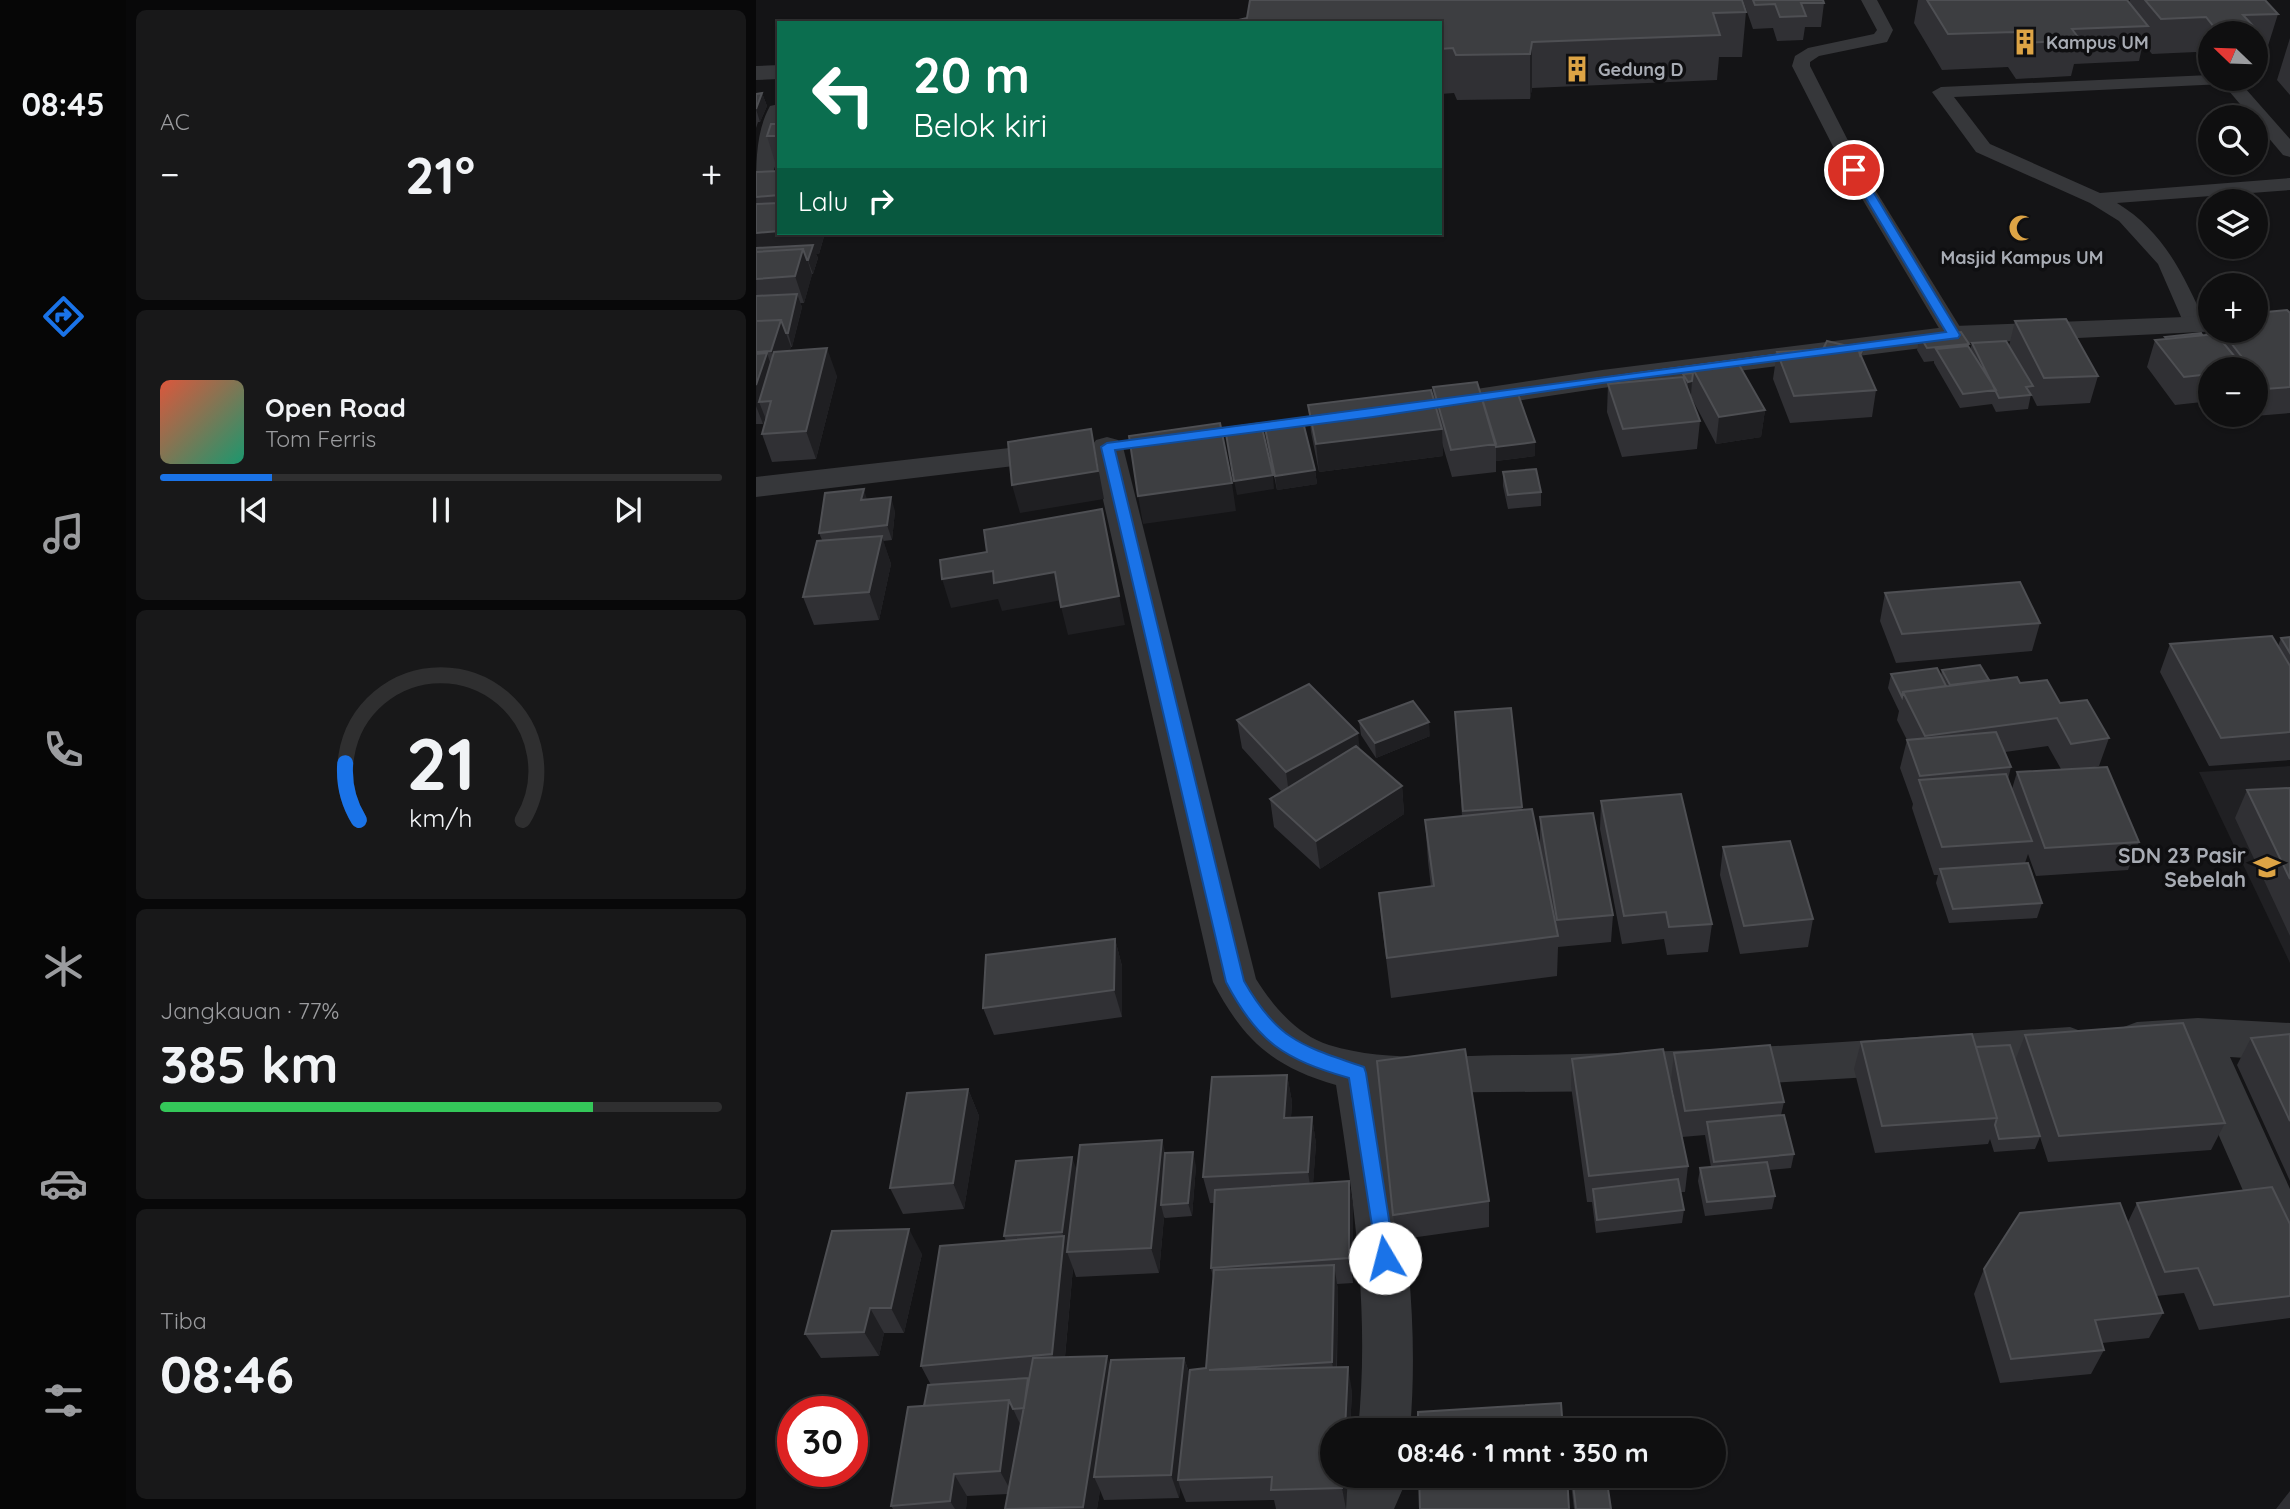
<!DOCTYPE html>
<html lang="id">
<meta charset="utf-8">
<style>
:root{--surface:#0f0f10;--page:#181819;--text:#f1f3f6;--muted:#9b9c9f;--line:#2f2f30;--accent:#1a73e8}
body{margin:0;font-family:Quicksand,sans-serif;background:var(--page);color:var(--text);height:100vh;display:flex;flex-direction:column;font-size:26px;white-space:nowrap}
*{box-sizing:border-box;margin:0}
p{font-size:23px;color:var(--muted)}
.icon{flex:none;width:38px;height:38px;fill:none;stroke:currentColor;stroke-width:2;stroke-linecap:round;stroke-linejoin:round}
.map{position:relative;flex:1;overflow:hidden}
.drawer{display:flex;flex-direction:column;gap:10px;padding:10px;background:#080809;width:630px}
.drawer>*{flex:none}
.top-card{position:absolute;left:21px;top:21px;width:665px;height:214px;border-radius:0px;box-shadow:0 2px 5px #0004,0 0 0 2px var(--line);background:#0b6e4f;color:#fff;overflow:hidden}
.needle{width:46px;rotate:293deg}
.controls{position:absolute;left:1442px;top:21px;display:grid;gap:14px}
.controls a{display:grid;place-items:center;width:70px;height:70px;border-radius:50%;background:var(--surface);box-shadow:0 2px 5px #0004,0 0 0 2px var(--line);font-size:35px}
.speed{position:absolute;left:21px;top:1396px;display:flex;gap:14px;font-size:35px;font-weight:700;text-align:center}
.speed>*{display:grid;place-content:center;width:91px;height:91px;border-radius:50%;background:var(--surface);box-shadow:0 2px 5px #0004,0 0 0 2px var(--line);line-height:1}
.speed .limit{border:10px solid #d22;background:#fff;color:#111}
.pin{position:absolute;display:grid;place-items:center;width:60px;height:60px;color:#fff;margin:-30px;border:4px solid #fff;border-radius:50%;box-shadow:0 2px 7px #0007}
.me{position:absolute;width:77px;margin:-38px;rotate:352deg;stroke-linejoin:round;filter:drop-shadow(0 0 5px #0008)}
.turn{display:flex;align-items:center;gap:24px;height:147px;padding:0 21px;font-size:32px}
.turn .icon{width:91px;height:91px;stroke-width:2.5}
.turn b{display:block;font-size:49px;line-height:60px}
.then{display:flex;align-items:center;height:66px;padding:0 21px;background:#0003;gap:14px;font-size:26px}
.big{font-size:52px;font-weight:700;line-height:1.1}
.drawer .widget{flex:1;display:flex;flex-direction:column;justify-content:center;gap:10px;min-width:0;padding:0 24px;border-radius:10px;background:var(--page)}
.drawer .dial{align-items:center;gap:0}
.dial svg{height:182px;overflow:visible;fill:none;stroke:var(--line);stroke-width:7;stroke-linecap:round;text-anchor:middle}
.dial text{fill:var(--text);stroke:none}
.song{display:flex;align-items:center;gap:21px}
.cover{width:84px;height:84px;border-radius:10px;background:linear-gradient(135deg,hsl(10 70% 55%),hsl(160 70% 35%))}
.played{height:7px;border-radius:4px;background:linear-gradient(90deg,var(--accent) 20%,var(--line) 20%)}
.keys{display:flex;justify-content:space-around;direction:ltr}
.heat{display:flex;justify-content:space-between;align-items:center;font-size:38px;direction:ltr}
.charge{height:10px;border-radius:5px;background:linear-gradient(90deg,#34c759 77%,var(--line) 0)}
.trip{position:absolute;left:564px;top:1418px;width:406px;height:70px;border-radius:35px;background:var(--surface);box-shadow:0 2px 5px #0004,0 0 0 2px var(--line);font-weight:700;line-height:70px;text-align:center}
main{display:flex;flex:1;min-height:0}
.menu{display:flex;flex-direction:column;width:126px;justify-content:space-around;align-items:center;background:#060606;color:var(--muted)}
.menu .icon{width:49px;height:49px}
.menu .on{color:var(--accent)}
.menu b{font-size:32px;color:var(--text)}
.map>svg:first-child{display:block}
.built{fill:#202023}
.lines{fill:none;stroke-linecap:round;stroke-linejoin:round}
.service{fill:#36373a;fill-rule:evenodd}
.minor{fill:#36373a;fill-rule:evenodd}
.wall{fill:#303034;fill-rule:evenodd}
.shaded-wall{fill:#1f1f22}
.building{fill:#3d3e41;stroke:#4e4f53;stroke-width:2}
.route{fill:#1a73e8;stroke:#114b97;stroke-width:2}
.labels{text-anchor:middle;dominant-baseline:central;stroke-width:7;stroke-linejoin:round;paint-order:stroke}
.far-poi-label{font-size:18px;font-weight:bold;fill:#a8acb4;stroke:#0f0f11;text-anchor:start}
.poi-label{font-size:21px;font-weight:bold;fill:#a8acb4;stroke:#0f0f11;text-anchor:end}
</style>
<main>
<nav class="menu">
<b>08:45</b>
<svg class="icon on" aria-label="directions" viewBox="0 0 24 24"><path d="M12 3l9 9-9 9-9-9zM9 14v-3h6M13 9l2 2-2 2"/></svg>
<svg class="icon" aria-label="music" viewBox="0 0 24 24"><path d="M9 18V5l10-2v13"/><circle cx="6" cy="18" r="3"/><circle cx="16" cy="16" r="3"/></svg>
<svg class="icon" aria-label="phone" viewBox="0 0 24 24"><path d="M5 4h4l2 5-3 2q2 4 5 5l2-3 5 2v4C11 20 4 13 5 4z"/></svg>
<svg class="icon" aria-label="climate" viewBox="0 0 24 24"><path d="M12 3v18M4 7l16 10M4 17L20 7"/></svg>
<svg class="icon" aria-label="car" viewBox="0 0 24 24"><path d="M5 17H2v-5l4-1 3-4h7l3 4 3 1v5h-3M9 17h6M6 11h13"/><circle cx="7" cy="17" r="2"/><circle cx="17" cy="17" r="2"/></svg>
<svg class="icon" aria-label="filters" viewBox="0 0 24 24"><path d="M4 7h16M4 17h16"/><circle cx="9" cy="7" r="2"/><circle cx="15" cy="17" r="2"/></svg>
</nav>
<section class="drawer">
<div class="widget"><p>AC</p>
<div class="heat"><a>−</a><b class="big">21°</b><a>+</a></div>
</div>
<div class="widget">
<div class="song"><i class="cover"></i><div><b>Open Road</b><p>Tom Ferris</p></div></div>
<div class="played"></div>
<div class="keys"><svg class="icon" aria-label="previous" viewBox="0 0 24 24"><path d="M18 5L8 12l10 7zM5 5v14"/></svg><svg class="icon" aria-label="pause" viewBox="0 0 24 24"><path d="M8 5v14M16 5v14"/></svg><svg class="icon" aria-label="next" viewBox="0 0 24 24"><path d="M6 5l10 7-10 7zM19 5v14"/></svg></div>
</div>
<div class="widget dial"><svg viewBox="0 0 100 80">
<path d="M14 69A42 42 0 1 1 86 69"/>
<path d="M14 69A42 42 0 0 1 8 44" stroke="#1a73e8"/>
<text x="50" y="56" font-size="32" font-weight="700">21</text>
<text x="50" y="72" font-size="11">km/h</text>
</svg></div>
<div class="widget"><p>Jangkauan · 77%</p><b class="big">385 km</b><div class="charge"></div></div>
<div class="widget"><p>Tiba</p><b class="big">08:46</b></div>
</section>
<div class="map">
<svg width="1534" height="1509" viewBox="0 0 1534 1509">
<rect width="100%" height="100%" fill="#141416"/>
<path class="built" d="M1534,766v197l-91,-191z"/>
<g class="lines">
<path class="service" d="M1105,0h16l16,30 -6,12 -68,14 -9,6v4l53,104 102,165 -3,5h-16l-3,-5 -98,-165 -53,-104 3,-10 13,-8 66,-14 3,-4z
M1454,75v4h27l53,60v18l-7,-2 -27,-32v-6h-5l-28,-33 -269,13 36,47 110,49 190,-15v12l-173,13c49,30 67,74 90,123l-3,5h-16l-3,-5 -27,-62 -39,-43 -29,-18 -114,-51 -44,-60 9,-5z"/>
<path class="minor" d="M23,65v14l-23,1v-14z
M23,104c0,28 3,60 -14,85l-9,2c0,-29 0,-60 14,-85z
M1454,316v15h10l-266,13 -352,44 -172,26 -11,-2 -5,-7 5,-7 11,-2 172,-26 352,-44z
M351,437l11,3 5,7 133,532c17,27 41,56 73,66 58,18 125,10 185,10 186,-1 371,-16 556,-28l16,6 6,13 -6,13 -16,6 -436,26 -251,2c20,112 37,222 27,337h-52c12,-117 -4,-230 -22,-345 -63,-18 -93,-45 -123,-103l-122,-535 5,-7z
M305,442l11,3 5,7 -5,7 -316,38v-20z
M1442,1018l92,5v38l-60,-4 60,132v76l-17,-6 -89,-203 -47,4 -16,-6 -6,-13 6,-13 16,-6z
M595,1475h54l-1,11 -10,23h-56z"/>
</g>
<path class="wall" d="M987,0h80l1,3 -3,24h-16l-2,13 -26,1 -4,-13 -20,1z
M1162,0h209l2,3 1,-3h135l13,14 -11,35 -11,1v-17h-46v34h-2l-12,-15 -44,2 -9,-11 -4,18 -65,3 -3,12 -55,3 -8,-12 -66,3 -28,-47z
M990,12l-4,45h-23l-2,23 -185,8 -2,11 -73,1 -3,-7 -14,1v-71z
M1534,38v57l-13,-15z
M6,93l5,13 -7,16h-2l-2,6v-34z
M23,124v38h-4l-8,-26z
M23,171v62h46l-6,21h-3l2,4 -5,16h-1l-8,29h-4l2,4 -10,40h-1l-2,4 48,25 -21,83 -44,3 -10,-28 4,-14 -1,-3 -2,7h-7v-252z
M1534,313v100l-35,3 -1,-1h2v-46h-46v46h13l-14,1 -8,-11 1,-3 -27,3 -28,-38 8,-27 10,-1v-2l40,-2 5,-15v11h46z
M1259,321l83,55 -8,27 -53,3 -6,-12 -3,15 -32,3 -4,-8 -32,4 -26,-45v-2l-10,1 -7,-12 3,-14 49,8v3l1,3 2,-7 37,3z
M1068,347l34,1 5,1 -1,9 14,32 -4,27 -82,6 -17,-44 4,-27 47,-3z
M937,369l72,41 -4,27 -45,7 -26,-49 10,26 -3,28 -75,8 -15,-45 1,-28 75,-7v-3l10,-1z
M677,387l49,12 53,43v14l-39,5v11l-44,5 -10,-34 1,13 -124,16 -8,-40 -3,-27 126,-3z
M508,423l51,47 2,14 -40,6 -11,-53z
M747,472l38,20v14l-33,3 -5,-23z
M111,499l28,12 -3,29 -9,1 8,23 -12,56 -65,5 -11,-28 19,-57 -3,-7z
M1129,593l155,30 -8,28 -136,12 -16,-42z
M1534,637v123l-81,6 -49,-94 10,-28 108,2 3,-8z
M1186,670l47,10 31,3 40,20 49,35 -10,28 -8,2 48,74 -11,28 -92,6 -8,-22 -3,9 17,40 -5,15 -88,5 -13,-40 2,-8h-4l-22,-67 1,-4 -13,-36 7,-28 -10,-20 2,-9 -11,-23 3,-14 50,1zM1292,746l13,23 -44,3 -5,17 -4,-10 3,-12 -6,-15z
M755,708l11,102 18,35v-28l73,98 -2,27 -53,5 -1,29 -166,22 -8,-64 -4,-41 52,-6 -3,-26 -3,-41 37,-4 -7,-104z
M481,720l123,29 42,37 2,28 -84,55 -46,-42 -4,-28 12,-7 -40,-44z
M603,721l71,15 -54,22 -15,-23z
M1534,788v148l-55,-118 12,-28z
M845,801l111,123 -4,28 -41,3 -3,-16 -42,5 -22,-115z
M967,847l90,72 -5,28 -68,7 -20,-79z
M359,939l7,27v51l-128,18 -11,-27z
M1534,1034v147l-53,-116 14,-27z
M1269,1035l200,88 -14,27 -163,12 -8,-25 -5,12 -41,3 -4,-13 -2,5 -113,9 -21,-84 7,-27 115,5 39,14z
M918,1053l110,49 -3,13 13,39 -3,14 -22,2 6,26 -3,13 -67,7 -7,-35 2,-13 11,-1 -6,-32 -23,2 6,29 -3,26h-5l4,18 -2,13 -86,10 -4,-31h-5l-16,-116 1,-27 106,61 -7,-40z
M621,1061l112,140v26l-93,13z
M531,1075l5,27 -1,16 21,-1 4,27 -3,39 36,-2 4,26v76l-16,1 1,6 -1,77 15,24 -2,39h-18l16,45 -2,34h-70l-2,-9 -88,2 -6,-15 -1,11 -75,2 -4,-10 -3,19h-92l3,-15 -41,2 -1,13h-73l-2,-3 40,-121 -10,-19 85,-125 -2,-5 73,-65 88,-18 31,13 -4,50 -27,2 -1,-1 -5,56 -83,4 -3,-9 -8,89 46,9 73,-8 6,17 16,-7 7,-90 -2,-10 4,-65h-5l-7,-26z
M212,1089l11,27 -15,93 -61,5 -13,-26z
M1381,1203l153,21v94l-91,12 -15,-37 -28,3 7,17 -14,25 -47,5 2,7 -13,24 -91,9 -26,-89 10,-25 144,-47z
M166,1254l-18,79h-20l-5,23 -58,2 -16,-24z
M814,1475h36l5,34h-37z
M1534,1491v18h-14z"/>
<path class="shaded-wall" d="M776,42v46l-2,11v-45z
M6,93l5,13 -7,16 -4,-13z
M23,231v2h46l-6,21h-3l2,4 -5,16 -7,-19 6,20 -8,28 -9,-27 -39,-16v-27z
M41,294l5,13 -10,40 -4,-14z
M25,320l10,27 -11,32 -9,-28z
M71,348l10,28 -21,83 -10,-28z
M11,353l9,28 -17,21 6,15 -2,7 -7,-18v-21z
M936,381l-1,14 -4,1 1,-14z
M1009,410l-4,27 -45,7 3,-27z
M335,429l13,70 -84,14 -8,-28z
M686,429l1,27 -124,16 -3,-28z
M779,442v14l-39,5v-14z
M559,470l2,14 -40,6 -2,-14z
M517,475l1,14 -37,6 -3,-14z
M476,483l4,28 -93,13 -5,-28z
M108,489l4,14 -7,-3z
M135,497l4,14 -3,29 -5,-15z
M346,509l23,116 -57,10 -7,-28z
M126,536l9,28 -12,56 -10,-28z
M237,571l62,1 7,28 -60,11 -4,-12 -47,9 -9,-29z
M673,722l1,14 -54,22 -1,-15z
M602,733l3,28 -71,40 -4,-29z
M646,786l2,28 -84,55 -4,-28z
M359,939l7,27v51l-8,-27z
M531,1075l5,27 -3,43 -5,-27z
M212,1089l11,27 -15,93 -11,-26z
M556,1117l4,27 -4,54 -4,-26z
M406,1140l7,27 -8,38 3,12 -5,56 -8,-25z
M437,1152l3,14 -4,50 -4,-13z
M316,1157l5,14 -10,81 6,16 -10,110 -11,-24 12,-117 -2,-5z
M593,1181l4,26v76l-4,-25z
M153,1229l13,25 -18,79 -13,-25z
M578,1265l4,25 -2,96 -4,-24z
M114,1308l14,25 -5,23 -15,-24z
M351,1356l9,25 -22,96 6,13 -3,19h-13l-1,-2z
M428,1358l8,24 -14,98 2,7 -1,11 -8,-23z
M592,1367l4,24 -2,39h-5z
M253,1400l11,24 -8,69 -12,-22z
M198,1474l13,22 -1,13h-11l-5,-8z
M586,1475h6l-2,34 -4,-21z"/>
<path class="building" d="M494,0h492l4,12 -33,1 7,22 -188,7 -2,12 -74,1 -3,-7 -13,1v-26h-210v-1l17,-4z
M997,0h70l1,3h-23l5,13 -26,1 -5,-13 -20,1z
M1171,0h200l21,26 -76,3 8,11 -56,3 -9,-11 -67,2z
M1389,0h120l13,14 -35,1 14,15 -39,2 -12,-15 -45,2z
M6,93l-6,16v-15z
M15,124h8v12h-12z
M23,171v24l-23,2v-25z
M23,203v28l-23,2v-29z
M57,245l-5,15h-1l-4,-11 -47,3v-4z
M47,249l-8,27 -39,3v-27z
M41,294l-9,39h-2l-5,-13 -25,1v-25z
M1531,310l3,3v74l-25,2 -9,-13v-7h-5l-29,-38h34v-18z
M1310,319l32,57 -54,2 -29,-57z
M25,320l-10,31 -15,1v-31z
M1205,332l8,12 -42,4 -7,-12z
M1445,333l1,2 -35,4 -2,-2z
M1460,334l29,35h-35v5l-26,3 -29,-37z
M1071,341l25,6 -23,2 -5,-2z
M1250,341l27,45 -7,1 5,8 -32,3 -27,-55z
M1212,346l28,44 -33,4 -27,-45z
M1101,347l19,43 -82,6 -17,-44z
M71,348l-21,83 -44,3 9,-33 -12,1 15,-50z
M1102,348l5,1 -3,6z
M11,353l-11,32v-31z
M982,363l27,47 -46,7 -26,-48z
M937,373l-1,8 -4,1 -5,-8z
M927,377l17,44 -77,8 -15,-45z
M721,382l19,62 -45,6 -18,-63z
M675,390l11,39 -126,15 -8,-39z
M1454,390v7l-4,-6z
M762,394l17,48 -39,5 -14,-48z
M546,418l13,52 -40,6 -11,-53z
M464,423l12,60 -94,13 -9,-60z
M505,423l12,52 -39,6 -9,-53z
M335,429l7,42 -86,14 -4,-43z
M780,469l5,23 -33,3 -5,-23z
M108,489l-3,11 30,-3 -4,28 -68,8 6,-40z
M346,509l17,87 -58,11 -6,-35 -61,11 -1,-12 -51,8 -2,-19 47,-8 -3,-22z
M126,536l-13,56 -66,5 14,-56z
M1264,582l20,41 -138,11 -17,-41z
M1516,636l18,30v66l-69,6 -51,-94z
M1534,637v16l-9,-15z
M1224,665l9,15 -39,5 -8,-15z
M1181,668l9,18 -43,6 -1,5 -11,-23z
M1261,677l3,6 27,-3 13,23 27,-3 22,38 -38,6 -14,-26 -132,18 -22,-44z
M553,684l49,49 -72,39 -49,-52z
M657,701l16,21 -54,21 -16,-22z
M755,708l11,99 -59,4 -8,-99z
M1240,732l15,35 -91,9 -13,-36z
M600,746l46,40 -86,55 -46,-42z
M1351,767l32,75 -94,6 -28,-76z
M1250,774l26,67 -90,6 -23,-67z
M1534,788v91l-43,-89z
M925,794l31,130 -43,3 -3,-15 -42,4 -23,-115z
M776,809l26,127 -171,22 -8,-65 55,-7 -9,-66z
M837,813l20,102 -56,5 -17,-103z
M1034,841l23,78 -69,7 -21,-79z
M1272,863l14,40 -89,6 -13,-40z
M359,939l-1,51 -131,18 3,-53z
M1427,1023l42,100 -166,13 -34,-101z
M1216,1034l25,84 -115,8 -21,-84z
M1534,1034v87l-39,-83z
M1014,1045l14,57 -99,9 -11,-58z
M1254,1045l30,91 -41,3 -4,-14 2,-7 -21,-71z
M709,1049l24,152 -96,14 -16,-154z
M907,1049l25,117 -99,10 -17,-117z
M531,1075l-3,43 28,-1 -4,55 -105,5 9,-100z
M212,1089l-15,94 -63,5 17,-95z
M1028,1115l10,39 -80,8 -7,-40z
M406,1140l-11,108 -84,4 13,-107z
M437,1152l-5,51 -27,2 4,-52z
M316,1157l-10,75 -58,4 12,-75z
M1011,1162l8,34 -68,6 -7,-34z
M922,1179l6,31 -87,10 -4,-31z
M593,1181v77l-138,10 4,-78z
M1516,1187l18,37v72l-76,9 -16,-37 -33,4 -28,-69z
M1364,1203l43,110 -68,7 9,30 -93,9 -27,-90 36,-56z
M153,1229l-18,79h-21l-6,24 -59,2 27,-103z
M308,1236l-12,118 -131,12 19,-120z
M578,1265l-2,97 -123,8 139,-3 -3,63h-13v45h10v13l-71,2 1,-13 -94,3 12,-110 16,-2 8,-98z
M351,1356l-24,151 -78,2 28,-151z
M428,1358l-13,117 -77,2 17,-117z
M272,1378l-4,30 -11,1 -4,-9 -85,6 4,-21z
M253,1400l-9,71 -46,3 -4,27 -59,5 17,-99z
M805,1403l2,27h-145v-18z
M663,1475h148l2,34h-149z
M816,1475h34l5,34h-35z"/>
<path class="route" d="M1098,167l6,3 100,165 -2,3 -356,45 -229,34 -258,33 129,531c34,60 59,65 120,86l2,6 29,185 -3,6 -7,3 -7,-3 -29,-186c-65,-19 -91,-35 -123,-96l-125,-535 6,-4c280,-35 559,-76 839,-111l-97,-162z"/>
<defs>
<g id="building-bare" transform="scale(2.1)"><path d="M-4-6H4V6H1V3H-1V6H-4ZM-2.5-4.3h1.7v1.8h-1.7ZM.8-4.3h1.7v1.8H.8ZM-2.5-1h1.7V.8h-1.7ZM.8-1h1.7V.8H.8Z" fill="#dda445" stroke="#0f0f11" stroke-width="2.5" paint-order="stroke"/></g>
<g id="mosque-bare" transform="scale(2.1)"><path d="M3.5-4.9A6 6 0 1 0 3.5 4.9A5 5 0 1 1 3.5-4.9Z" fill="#dda445" stroke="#0f0f11" stroke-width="2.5" paint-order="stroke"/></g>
<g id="school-bare" transform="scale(2.1)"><path d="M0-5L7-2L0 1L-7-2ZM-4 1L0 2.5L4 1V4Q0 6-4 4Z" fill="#dda445" stroke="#0f0f11" stroke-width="2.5" paint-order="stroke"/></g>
</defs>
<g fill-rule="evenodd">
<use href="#building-bare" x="1269" y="42"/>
<use href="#building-bare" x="821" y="69"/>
<use href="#mosque-bare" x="1266" y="228"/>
<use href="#school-bare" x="1511" y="867"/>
</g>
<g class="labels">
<g class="far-poi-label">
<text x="1290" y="42">Kampus UM</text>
<text x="842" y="69">Gedung D</text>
<text x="1266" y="257" text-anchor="middle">Masjid Kampus UM</text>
</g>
<g class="poi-label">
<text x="1490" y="855">SDN 23 Pasir<tspan x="1490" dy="24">Sebelah</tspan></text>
</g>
</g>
</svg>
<div class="controls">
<a><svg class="needle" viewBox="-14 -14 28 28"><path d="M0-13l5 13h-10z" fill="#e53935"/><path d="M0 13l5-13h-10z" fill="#9b9c9f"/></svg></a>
<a><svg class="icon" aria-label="search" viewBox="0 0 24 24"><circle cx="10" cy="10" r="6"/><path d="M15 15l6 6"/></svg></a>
<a><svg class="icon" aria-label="layers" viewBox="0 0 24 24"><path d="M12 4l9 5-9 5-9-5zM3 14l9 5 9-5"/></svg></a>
<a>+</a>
<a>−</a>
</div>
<div class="speed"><div class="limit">30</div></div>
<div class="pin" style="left:1098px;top:170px;background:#d93025"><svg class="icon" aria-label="arrive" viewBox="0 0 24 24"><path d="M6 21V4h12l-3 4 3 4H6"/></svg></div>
<svg class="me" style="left:629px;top:1258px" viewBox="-20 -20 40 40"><circle r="19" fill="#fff"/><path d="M0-13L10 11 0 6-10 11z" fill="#1a73e8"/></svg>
<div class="trip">08:46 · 1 mnt · 350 m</div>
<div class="top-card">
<div class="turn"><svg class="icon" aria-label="left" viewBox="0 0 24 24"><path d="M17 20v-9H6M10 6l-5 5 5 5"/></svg><div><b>20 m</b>Belok kiri</div></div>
<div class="then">Lalu<svg class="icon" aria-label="right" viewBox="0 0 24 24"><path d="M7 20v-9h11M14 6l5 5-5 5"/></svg></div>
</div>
</div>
</main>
